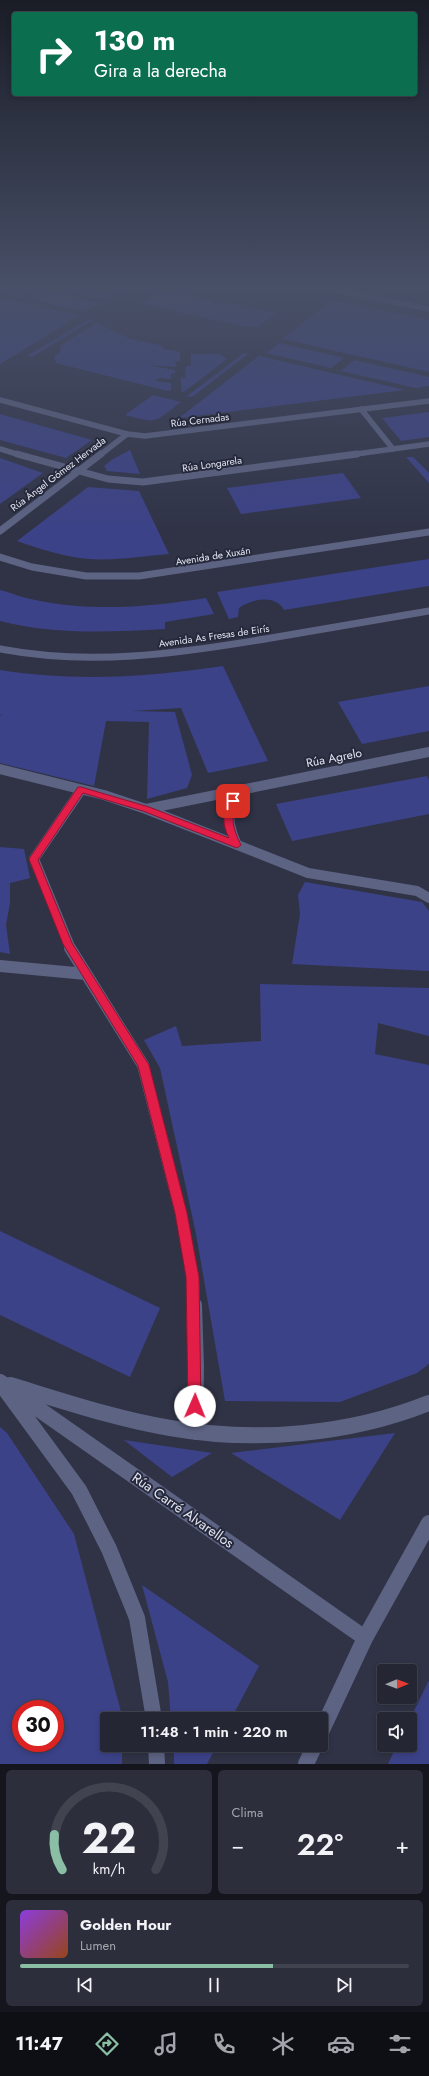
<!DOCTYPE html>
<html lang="es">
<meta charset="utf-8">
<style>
:root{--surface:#242634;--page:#2c2e3c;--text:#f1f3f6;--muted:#a3a5ac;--line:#41434f;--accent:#8abfa5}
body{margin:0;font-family:Jost,sans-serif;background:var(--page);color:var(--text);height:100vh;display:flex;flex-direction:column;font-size:15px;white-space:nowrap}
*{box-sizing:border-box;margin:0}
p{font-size:13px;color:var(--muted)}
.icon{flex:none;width:22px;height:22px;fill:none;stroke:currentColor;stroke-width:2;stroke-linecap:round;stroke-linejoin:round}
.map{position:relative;height:1764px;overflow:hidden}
.side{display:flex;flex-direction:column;gap:6px;padding:6px;background:#14151d;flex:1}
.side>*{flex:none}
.guide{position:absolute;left:12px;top:12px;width:405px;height:84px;border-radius:4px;box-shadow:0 2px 6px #0003,0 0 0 1px var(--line);background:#0b6e4f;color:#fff;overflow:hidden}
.needle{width:26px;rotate:89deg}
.buttons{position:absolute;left:377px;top:1664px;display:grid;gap:8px}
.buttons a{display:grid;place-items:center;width:40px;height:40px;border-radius:4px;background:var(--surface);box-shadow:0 2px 6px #0003,0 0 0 1px var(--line);font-size:20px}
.speed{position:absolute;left:12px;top:1700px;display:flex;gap:8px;font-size:20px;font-weight:700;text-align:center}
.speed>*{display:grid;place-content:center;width:52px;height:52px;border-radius:50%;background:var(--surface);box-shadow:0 2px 6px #0003,0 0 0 1px var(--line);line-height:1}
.speed .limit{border:6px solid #d22;background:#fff;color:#111}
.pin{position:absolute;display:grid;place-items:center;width:34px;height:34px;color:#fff;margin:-17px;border-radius:8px;box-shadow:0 2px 6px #0006}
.me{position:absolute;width:44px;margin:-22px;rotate:1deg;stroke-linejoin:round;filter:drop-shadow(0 0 3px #0008)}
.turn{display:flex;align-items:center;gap:14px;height:84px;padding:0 16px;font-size:18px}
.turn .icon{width:52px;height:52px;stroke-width:2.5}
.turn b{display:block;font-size:28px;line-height:34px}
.big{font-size:30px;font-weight:600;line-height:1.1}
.side .card{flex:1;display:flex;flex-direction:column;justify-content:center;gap:6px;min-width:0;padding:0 14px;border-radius:6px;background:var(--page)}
.side .dial{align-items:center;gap:0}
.dial svg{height:104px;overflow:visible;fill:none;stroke:var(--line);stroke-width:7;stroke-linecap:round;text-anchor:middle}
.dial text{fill:var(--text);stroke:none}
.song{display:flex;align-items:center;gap:12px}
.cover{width:48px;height:48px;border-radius:6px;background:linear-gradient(135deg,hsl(270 70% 55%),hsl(20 70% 35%))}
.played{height:4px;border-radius:2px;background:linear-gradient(90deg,var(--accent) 65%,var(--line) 65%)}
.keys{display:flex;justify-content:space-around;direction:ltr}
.heat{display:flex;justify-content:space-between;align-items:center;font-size:22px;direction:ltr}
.side .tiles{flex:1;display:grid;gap:6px;grid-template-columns:1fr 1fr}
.card:last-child{grid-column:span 2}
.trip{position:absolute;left:100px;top:1712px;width:228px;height:40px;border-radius:4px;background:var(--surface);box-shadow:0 2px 6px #0003,0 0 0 1px var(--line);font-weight:600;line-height:40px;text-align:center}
.dock{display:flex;height:64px;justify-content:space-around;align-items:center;background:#0e0f15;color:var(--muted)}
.dock .icon{width:28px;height:28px}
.dock .current{color:var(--accent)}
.dock b{font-size:18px;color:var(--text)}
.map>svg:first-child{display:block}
.green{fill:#3c4288;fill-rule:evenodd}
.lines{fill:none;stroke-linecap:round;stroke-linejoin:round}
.minor-far4{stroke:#5d6383;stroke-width:5.5}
.minor-far3{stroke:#5d6383;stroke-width:7}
.minor-far2{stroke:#5d6383;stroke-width:10}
.minor-far1{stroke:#5d6383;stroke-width:12}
.minor{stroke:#5d6383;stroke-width:16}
.route{fill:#e11d48;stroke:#92132f}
.labels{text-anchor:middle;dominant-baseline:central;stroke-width:4;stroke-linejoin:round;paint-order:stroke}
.far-street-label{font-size:10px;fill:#e3e6f2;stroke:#26293b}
.street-label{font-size:12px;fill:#e3e6f2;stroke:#26293b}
.near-street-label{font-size:14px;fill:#e3e6f2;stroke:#26293b}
</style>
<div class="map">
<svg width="429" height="1764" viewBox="0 0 429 1764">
<rect width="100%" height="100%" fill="#303346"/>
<path class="green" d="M0,286h23l14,3 -16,9 -21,-5z
M40,286h89l-24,14z
M163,289l53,12 -5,4 3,1 6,-4 56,11 -18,14h-11l-100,-22 -4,-3z
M45,290l55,13 -16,9 -55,-13z
M0,297l80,18 -80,49z
M332,300l97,20v52l-147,-33z
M90,318l5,1 -63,38 -5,-1z
M96,323l35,16 29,6 4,4 16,3v9h-5l1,6 -29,-2 28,5v3l-4,1v5l-12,-1 -4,3 16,2v7l-3,1 -112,-28 -2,-6 6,-5 1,-7z
M279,343l65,15 -13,10 -65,-15z
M244,353l4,1 -56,43 -5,-1z
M191,354h28l8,5 -43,33 -3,-1v-13h4l1,-12h5z
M259,356l146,34 -226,28z
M354,360l75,17v9l-13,2 -75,-17z
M153,395l28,7c-28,21 -22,22 -56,13z
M429,412v25l-28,4 -19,-23z
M0,414l85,24 7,2 -26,18 -66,-18z
M130,450l10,24 -33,-3 -3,-5 9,-7z
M406,457h7l16,16v10z
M0,458l43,15 -43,31z
M343,473l18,25 -120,16 -14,-26z
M88,487l51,4 30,63c-26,2 -54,7 -80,5 -24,-2 -49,-10 -72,-18z
M429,559v27l-145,24c-9,-16 -32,-11 -45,-2l-1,9 -9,2 -12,-27z
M0,590c12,3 23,8 35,10 57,12 115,7 171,-2l8,16 -49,8v7c-55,3 -111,6 -165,-8z
M223,666l45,95 -60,12 -27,-65 -49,3 43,1 17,63 -5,13 -40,11 2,-77 -43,-1 -12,65 -94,-23v-47l2,-2 -2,1v-45c75,12 149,7 223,-4z
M429,686v45l-67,13 -24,-42z
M427,776l2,4v34l-137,27 -16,-37z
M0,847l24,2 6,29 -20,5v20l-4,22 4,29 -10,-2z
M305,882l117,20 7,9v60l-137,-7 8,-50 -2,-19z
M260,984l169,4v48l-51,-13 -3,31 54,11v299l-12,9 -77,29 -115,-1 -29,-167 -36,-166 -16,-28 32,-14 6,20 79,-5z
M0,1231l160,77 -30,69 -130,-62z
M0,1427l7,6 67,101 47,178v7h-14v26h15v19h-122zM21,1709h34v34h-34z
M395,1433l-55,87 -109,-67z
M124,1440l88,13 -40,24z
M142,1585l117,81 -28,53h-60l-3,-37z
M429,1680v84h-41l9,-19h13v-26z
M174,1745h43l-10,19h-33z"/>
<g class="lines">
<path class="minor-far4" d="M315,286l114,23
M0,400l127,34 18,2 284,-35
M361,409l32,40
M0,449l20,6
M100,455l27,-21
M349,455l80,-11"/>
<path class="minor-far3" d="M17,454l91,25 35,3 214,-28
M0,531l101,-77
M0,557l32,10 54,9h53l290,-44
M0,649c90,17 175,5 265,-10 54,-9 109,-19 164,-28"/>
<path class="minor-far2" d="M0,769l104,26 42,14 162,64 109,18 12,7
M146,809l283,-57
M237,845c-11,-25 -11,-35 6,-56
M71,949l-37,-90 47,-69"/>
<path class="minor-far1" d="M70,948l73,117 38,148 12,64 1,29
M0,966l86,8"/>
<path class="minor" d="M194,1305l2,62 -1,65
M0,1382l365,256
M10,1385c53,16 106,34 160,43 86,15 179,7 259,-25
M5,1389l74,101 30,59 28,69 17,101
M321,1732l44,-94 64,-115
M156,1745l1,19
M306,1764l9,-19"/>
</g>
<linearGradient id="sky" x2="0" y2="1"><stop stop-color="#1a1c26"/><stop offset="0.54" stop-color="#485068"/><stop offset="1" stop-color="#485068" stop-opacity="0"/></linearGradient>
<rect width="429" height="533" fill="url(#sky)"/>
<path class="route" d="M78,787h3l68,20 80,31c-7,-14 -7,-25 1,-39h6l1,2c-7,17 -4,28 4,44l-4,3 -94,-37 -60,-18 -45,67 34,83 77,122 38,148 12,64 2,129 -1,5 -5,2 -5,-2 -2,-5 -2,-129 -11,-64 -37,-147 -75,-122 -34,-85z"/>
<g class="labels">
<g class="far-street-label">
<text transform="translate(200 420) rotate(-7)">Rúa Cernadas</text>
<text transform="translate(212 464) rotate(-8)">Rúa Longarela</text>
<text transform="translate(58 474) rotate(-37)">Rúa Ángel Gómez Hervada</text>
<text transform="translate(213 556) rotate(-9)">Avenida de Xuxán</text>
<text transform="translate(214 636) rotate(-8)">Avenida As Fresas de Eirís</text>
</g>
<g class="street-label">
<text transform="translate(334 758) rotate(-11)">Rúa Agrelo</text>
</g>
<g class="near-street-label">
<text transform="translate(183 1510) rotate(35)">Rúa Carré Alvarellos</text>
</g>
</g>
</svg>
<div class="buttons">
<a><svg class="needle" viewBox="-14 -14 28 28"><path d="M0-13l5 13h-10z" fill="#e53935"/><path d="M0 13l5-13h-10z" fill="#a3a5ac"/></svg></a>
<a><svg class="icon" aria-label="sound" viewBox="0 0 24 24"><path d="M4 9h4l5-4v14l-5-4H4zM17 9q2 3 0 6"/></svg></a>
</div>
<div class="speed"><div class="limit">30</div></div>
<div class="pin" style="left:233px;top:801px;background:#d93025"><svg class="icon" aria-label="arrive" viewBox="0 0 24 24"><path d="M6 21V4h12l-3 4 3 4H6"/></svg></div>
<svg class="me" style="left:195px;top:1406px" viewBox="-20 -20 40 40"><circle r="19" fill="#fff"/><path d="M0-13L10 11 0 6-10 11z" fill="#e11d48"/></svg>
<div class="trip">11:48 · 1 min · 220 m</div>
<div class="guide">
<div class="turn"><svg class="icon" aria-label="right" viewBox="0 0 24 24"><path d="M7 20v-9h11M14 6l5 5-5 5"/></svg><div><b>130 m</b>Gira a la derecha</div></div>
</div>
</div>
<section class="side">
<div class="tiles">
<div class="card dial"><svg viewBox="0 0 100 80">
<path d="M14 69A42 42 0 1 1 86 69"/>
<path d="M14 69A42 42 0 0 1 8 42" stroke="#8abfa5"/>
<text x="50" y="56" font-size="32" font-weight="700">22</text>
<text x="50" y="72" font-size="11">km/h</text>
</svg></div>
<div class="card"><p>Clima</p>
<div class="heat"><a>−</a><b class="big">22°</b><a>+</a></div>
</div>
<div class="card">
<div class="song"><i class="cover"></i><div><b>Golden Hour</b><p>Lumen</p></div></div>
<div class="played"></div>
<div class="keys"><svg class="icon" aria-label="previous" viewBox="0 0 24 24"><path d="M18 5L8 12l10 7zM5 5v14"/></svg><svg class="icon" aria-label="pause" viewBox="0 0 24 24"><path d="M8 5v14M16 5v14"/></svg><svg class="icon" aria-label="next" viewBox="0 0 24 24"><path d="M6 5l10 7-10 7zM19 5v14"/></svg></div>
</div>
</div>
</section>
<nav class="dock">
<b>11:47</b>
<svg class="icon current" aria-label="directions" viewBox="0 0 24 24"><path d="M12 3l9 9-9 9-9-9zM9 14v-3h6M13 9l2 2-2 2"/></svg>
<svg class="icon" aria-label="music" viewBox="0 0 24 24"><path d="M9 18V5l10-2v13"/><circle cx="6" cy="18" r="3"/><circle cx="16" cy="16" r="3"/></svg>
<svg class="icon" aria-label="phone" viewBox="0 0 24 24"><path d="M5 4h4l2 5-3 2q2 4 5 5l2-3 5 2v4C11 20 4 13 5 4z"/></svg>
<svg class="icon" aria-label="climate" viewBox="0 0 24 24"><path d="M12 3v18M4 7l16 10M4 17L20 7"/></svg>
<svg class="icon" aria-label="car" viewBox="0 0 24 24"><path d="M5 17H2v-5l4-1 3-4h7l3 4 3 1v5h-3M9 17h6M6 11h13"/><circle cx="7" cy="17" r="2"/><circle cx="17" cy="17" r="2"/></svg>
<svg class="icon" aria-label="filters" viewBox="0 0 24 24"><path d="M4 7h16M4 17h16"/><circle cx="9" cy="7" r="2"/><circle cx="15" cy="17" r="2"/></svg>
</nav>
